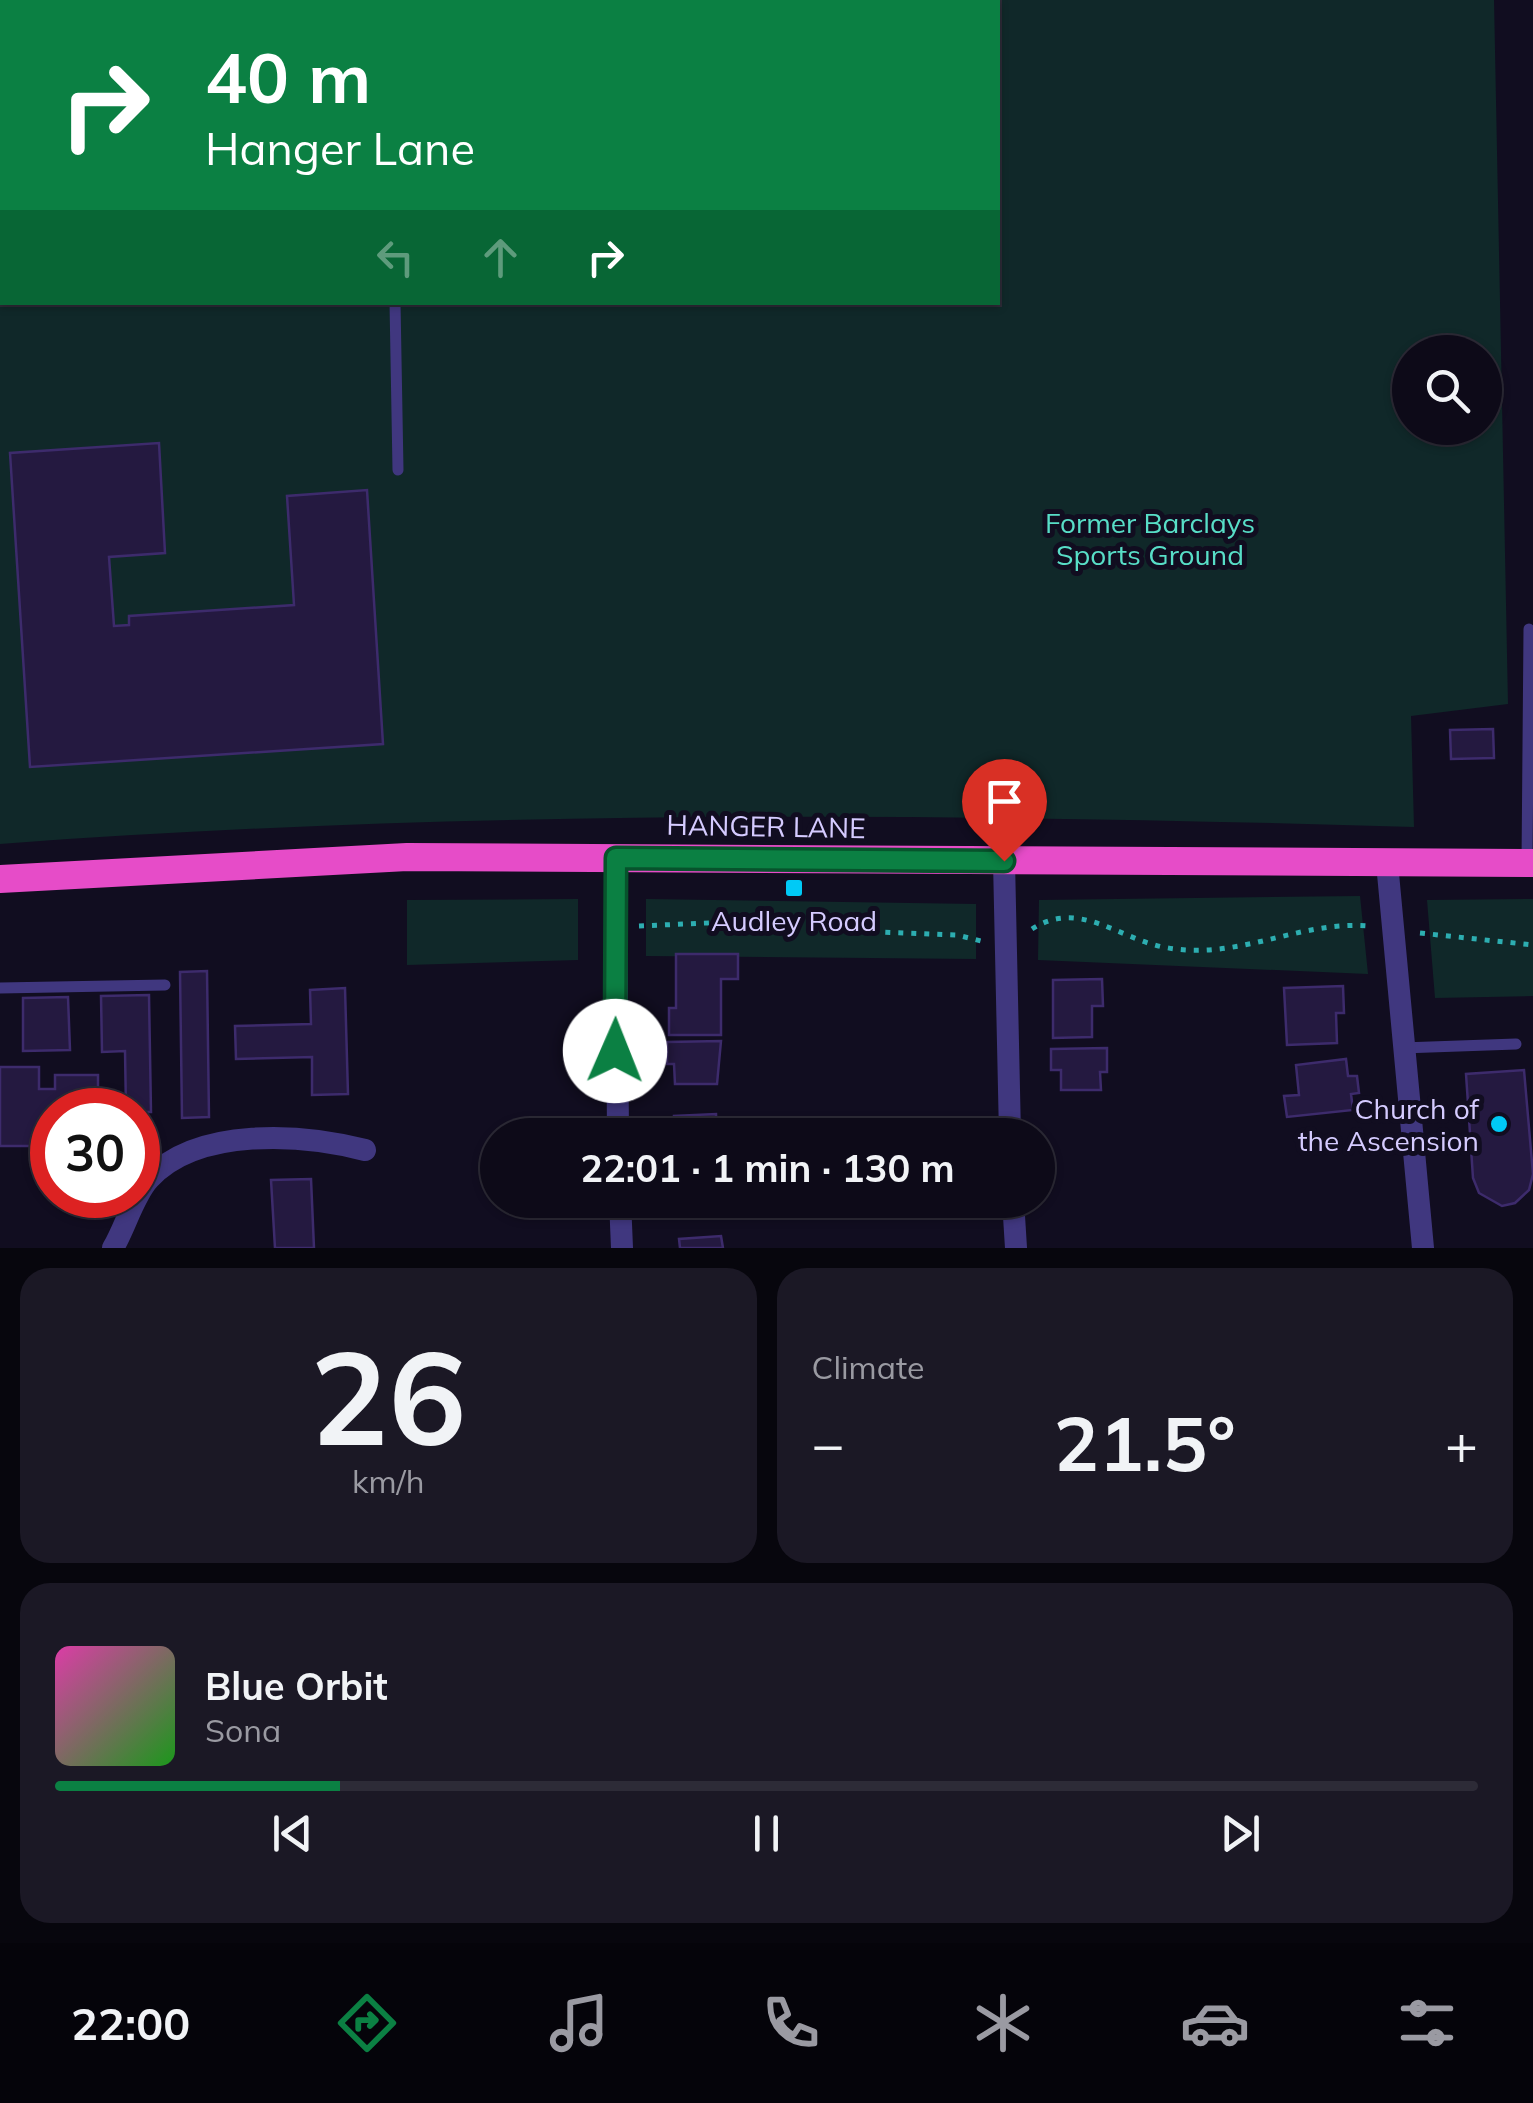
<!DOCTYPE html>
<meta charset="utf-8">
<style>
:root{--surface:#0d0a18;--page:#1b1825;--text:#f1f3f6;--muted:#9a9aa2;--line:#2d2b37;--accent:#0b8043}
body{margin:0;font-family:Mulish,sans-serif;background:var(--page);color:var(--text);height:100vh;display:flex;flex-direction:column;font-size:38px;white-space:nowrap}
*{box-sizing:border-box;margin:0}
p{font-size:32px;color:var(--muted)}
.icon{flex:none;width:55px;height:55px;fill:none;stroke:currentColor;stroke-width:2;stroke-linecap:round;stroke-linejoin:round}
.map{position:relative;height:1248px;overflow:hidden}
.side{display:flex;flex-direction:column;gap:20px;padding:20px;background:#07060d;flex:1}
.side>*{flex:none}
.guide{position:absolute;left:0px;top:0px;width:1000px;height:305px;box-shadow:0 2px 8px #0004,0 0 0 2px var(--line);background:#0b8043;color:#fff;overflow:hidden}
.buttons{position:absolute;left:1392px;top:335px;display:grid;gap:20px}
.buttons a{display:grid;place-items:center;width:110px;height:110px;border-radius:50%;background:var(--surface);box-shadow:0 2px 8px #0004,0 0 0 2px var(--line);font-size:50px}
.speed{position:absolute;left:30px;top:1088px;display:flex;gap:20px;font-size:50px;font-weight:700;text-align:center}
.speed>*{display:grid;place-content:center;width:130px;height:130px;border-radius:50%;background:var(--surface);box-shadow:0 2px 8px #0004,0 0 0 2px var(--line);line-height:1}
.speed .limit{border:15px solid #d22;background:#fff;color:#111}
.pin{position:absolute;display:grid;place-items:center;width:85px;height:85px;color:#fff;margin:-102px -42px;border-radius:50% 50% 50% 0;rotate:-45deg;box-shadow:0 0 10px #0007}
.pin .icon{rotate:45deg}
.me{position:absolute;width:110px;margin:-55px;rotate:1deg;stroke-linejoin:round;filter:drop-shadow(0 0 8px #0008)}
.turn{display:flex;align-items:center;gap:35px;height:210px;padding:0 40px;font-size:45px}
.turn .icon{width:130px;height:130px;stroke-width:2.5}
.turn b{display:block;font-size:70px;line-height:85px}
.lanes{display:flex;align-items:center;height:95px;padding:0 40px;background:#0003;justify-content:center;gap:50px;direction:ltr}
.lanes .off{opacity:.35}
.big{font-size:75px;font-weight:700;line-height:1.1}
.side .widget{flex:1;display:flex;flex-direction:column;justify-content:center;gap:15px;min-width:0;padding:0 35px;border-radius:30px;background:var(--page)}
.side .dial{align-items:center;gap:0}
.dial b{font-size:130px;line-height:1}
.song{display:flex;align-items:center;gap:30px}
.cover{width:120px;height:120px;border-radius:15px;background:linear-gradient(135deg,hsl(320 70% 55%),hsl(120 70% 35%))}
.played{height:10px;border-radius:5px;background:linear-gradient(90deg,var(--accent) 20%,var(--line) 20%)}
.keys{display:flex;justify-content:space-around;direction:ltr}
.heat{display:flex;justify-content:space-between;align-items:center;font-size:55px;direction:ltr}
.side .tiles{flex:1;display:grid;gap:20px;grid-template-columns:1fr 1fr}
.widget:last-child{grid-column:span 2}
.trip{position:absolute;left:480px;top:1118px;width:575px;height:100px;border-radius:50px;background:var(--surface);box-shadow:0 2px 8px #0004,0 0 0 2px var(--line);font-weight:700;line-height:100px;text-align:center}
.tab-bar{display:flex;height:160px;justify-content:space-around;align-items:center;background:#05040a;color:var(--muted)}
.tab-bar .icon{width:70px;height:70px}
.tab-bar .current{color:var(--accent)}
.tab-bar b{font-size:45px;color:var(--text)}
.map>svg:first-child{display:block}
.green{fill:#102829;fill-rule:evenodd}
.building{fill:#241940;stroke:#3d2b6c;stroke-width:2.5}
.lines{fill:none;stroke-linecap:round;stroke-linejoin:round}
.path{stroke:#2daeb1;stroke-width:5;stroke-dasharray:5 8;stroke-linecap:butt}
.service{stroke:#40377f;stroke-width:11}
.minor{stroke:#40377f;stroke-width:22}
.trunk{stroke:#e64cc8;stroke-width:28}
.route-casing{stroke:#07532c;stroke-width:25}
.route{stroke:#0b8043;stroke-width:18}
.poi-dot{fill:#00caf6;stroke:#110d20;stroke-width:4}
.labels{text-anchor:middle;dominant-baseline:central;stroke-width:10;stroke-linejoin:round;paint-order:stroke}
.park-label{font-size:28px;fill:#58dec7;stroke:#110d20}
.street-label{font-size:28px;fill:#d5cbff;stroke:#110d20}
.poi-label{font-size:28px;fill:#d5cbff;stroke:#110d20}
</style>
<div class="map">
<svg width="1533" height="1248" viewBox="0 0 1533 1248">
<rect width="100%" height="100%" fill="#110d20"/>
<path class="green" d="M0,0h1494l14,704 -97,12 3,111c-470,-14 -946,-18 -1414,17zM2,2h996v300h-996zM1410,352h75v76h-75z
M1360,896l8,78 -330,-14 1,-60z
M578,899v61l-171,5v-65z
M646,899l330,5v55l-330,-3z
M1533,899v97l-98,2 -8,-98z"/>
<path class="building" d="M294,0h52v2h-52z
M159,443l6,110 -56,4 5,69 15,-1v-9l165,-11 -7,-109 80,-6 16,254 -353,23 -20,-314z
M1493,729l1,29 -43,1 -1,-29z
M676,954h62v25h-17v56h-52v-27h7z
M207,971l2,146 -27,1 -2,-146z
M1102,979l1,27h-11v31l-39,1v-58z
M1343,986l1,27h-8l1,30 -50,2 -3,-57z
M345,988l3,106 -36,1v-38l-76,2 -1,-33 76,-2 -1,-34z
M149,995l2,117h-13l-12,-2 -1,-59 -23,1 -1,-56z
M68,997l2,53 -47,1v-53z
M721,1041l-4,43h-42l-1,-20h-7v-22z
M1107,1048v24h-7l1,18h-40v-20h-10v-21z
M1346,1059l2,17h9l2,17 -8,1 2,16 -66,7 -3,-21 15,-1 -3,-30z
M0,1067h39v22h16v-14h43v35h-46v46h-14v-10h-38z
M1524,1070l9,104 -4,16 -14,13 -13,3 -23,-13 -6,-15 -7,-104z
M716,1114l1,20 6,1h-48l-1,-19z
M311,1179l3,69h-39l-4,-68z
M678,1200h42l1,5 -42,2z
M721,1236l2,12h-43l-1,-9z"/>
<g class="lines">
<path class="path" d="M639,926l113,-5 73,9 132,5 24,6
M1032,929c46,-30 86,9 131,18 75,15 135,-27 206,-21
M1420,933l113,12"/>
<path class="service" d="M389,0l1,2
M395,302l3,168
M1527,863l2,-234
M0,988l165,-3
M1402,1048l114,-4"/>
<path class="minor" d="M616,858l2,277
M1004,861l6,274
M1387,863l36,385
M620,1200l2,48
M1013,1200l3,48
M113,1248c12,-20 21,-53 36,-69 49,-53 154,-45 216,-29"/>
<path class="trunk" d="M0,879l407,-22 1126,6"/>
</g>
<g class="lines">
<g class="route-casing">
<path id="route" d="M615,1051l1,-193 388,3"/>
</g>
<use href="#route" class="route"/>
</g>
<g class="poi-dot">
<rect x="784" y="878" width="20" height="20" rx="5"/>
<circle cx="1499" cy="1124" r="10"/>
</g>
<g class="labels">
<g class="park-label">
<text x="1150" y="522">Former Barclays<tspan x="1150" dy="32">Sports Ground</tspan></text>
</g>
<g class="street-label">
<text transform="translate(766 826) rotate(1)">HANGER LANE</text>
</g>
<g class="poi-label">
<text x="794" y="920">Audley Road</text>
<text x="1479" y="1108" text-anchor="end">Church of<tspan x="1479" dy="32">the Ascension</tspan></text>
</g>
</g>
</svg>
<div class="buttons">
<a><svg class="icon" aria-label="search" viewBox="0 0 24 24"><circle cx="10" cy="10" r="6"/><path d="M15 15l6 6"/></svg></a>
</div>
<div class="speed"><div class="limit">30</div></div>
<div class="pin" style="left:1004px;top:861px;background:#d93025"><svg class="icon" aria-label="arrive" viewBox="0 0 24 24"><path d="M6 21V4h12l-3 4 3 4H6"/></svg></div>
<svg class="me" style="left:615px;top:1051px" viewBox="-20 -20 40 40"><circle r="19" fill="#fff"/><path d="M0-13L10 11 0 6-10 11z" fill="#0b8043"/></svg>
<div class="trip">22:01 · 1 min · 130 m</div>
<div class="guide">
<div class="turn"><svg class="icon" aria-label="right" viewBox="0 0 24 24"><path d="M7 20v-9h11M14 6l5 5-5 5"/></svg><div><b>40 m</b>Hanger Lane</div></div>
<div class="lanes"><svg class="icon off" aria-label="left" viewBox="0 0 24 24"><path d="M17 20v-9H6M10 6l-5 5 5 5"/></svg><svg class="icon off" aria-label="ahead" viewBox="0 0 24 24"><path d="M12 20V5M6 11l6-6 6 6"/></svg><svg class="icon" aria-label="right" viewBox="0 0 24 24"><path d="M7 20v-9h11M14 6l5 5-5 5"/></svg></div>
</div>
</div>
<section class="side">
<div class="tiles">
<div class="widget dial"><b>26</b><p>km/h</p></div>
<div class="widget"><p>Climate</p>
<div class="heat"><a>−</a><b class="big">21.5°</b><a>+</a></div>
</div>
<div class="widget">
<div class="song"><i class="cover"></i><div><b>Blue Orbit</b><p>Sona</p></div></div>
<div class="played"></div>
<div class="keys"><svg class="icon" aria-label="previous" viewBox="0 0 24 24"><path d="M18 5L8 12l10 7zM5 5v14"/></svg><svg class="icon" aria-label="pause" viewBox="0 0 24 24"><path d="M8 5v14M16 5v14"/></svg><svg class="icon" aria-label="next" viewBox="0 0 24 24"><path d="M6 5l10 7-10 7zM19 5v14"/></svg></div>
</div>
</div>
</section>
<nav class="tab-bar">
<b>22:00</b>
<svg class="icon current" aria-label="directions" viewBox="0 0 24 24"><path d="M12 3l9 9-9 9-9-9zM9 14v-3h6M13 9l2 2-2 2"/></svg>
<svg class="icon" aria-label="music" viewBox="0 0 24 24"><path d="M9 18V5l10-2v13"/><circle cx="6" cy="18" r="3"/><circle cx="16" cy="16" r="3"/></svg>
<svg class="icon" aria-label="phone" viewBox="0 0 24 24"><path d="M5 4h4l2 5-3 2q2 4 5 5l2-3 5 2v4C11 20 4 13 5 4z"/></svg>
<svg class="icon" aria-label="climate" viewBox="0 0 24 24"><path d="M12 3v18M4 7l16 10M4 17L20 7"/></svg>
<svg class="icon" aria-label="car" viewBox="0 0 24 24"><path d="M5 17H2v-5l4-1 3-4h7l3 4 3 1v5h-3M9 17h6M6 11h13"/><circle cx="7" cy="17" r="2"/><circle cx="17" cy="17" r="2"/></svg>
<svg class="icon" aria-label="filters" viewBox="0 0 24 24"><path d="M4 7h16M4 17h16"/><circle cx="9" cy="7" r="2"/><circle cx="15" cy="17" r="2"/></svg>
</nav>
